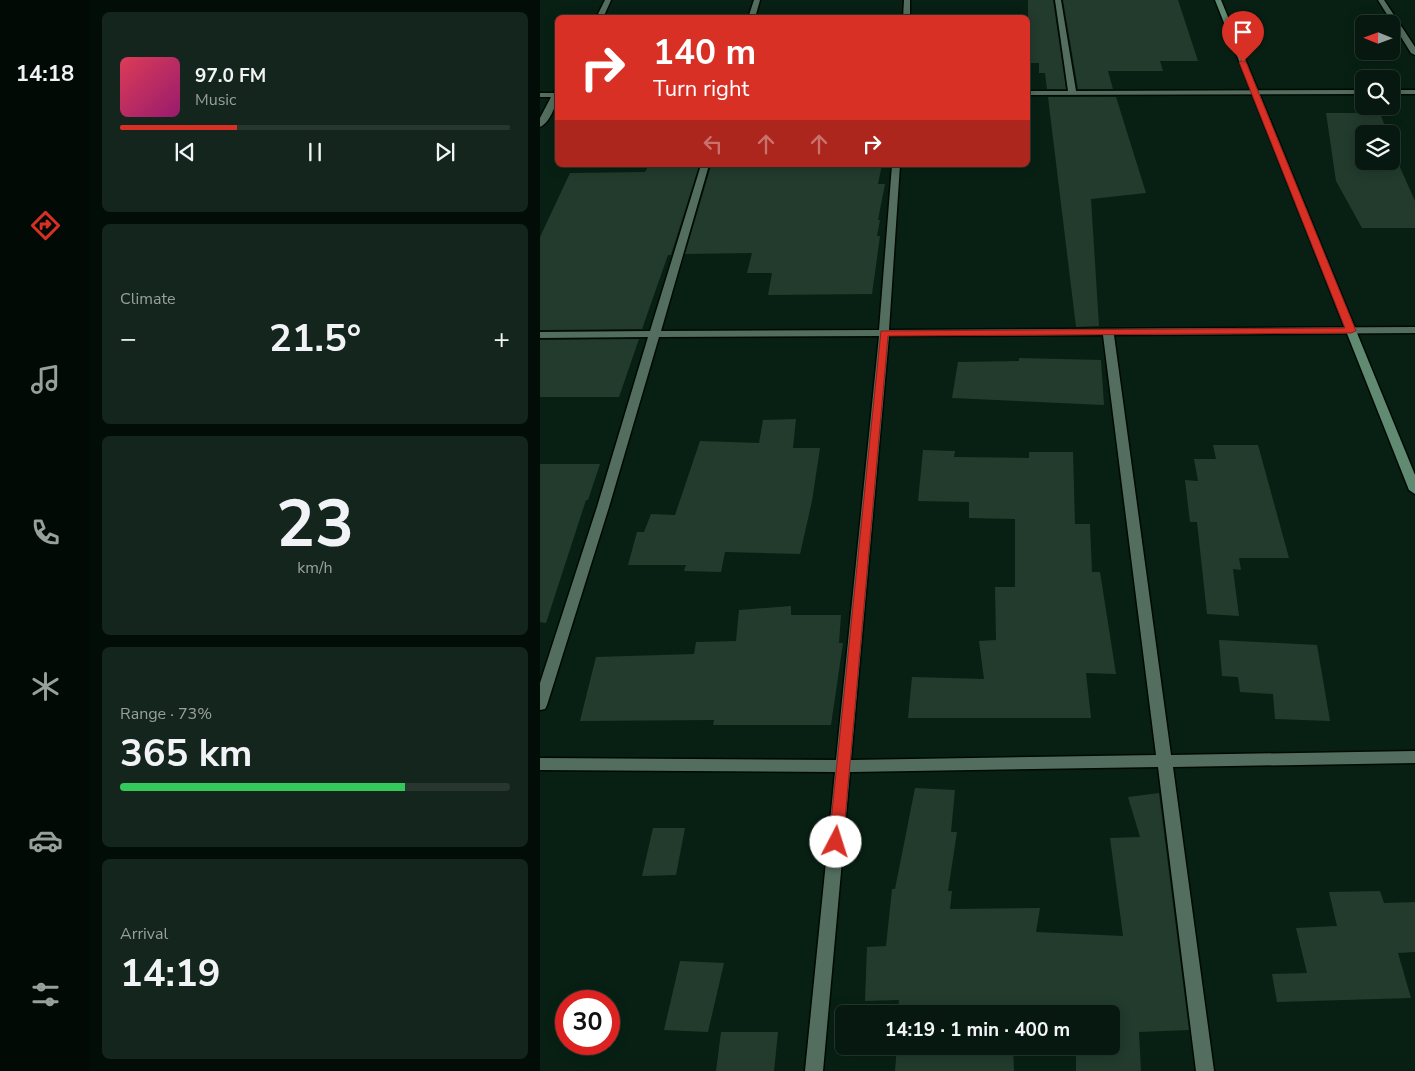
<!DOCTYPE html>
<meta charset="utf-8">
<style>
:root{--surface:#06180f;--page:#14251d;--text:#f1f3f6;--muted:#98a09e;--line:#27372f;--accent:#d93025}
body{margin:0;font-family:"Nunito Sans",sans-serif;background:var(--page);color:var(--text);height:100vh;display:flex;flex-direction:column;font-size:19px;white-space:nowrap}
*{box-sizing:border-box;margin:0}
p{font-size:16px;color:var(--muted)}
.icon{flex:none;width:28px;height:28px;fill:none;stroke:currentColor;stroke-width:2;stroke-linecap:round;stroke-linejoin:round}
.map{position:relative;flex:1;overflow:hidden}
.panel{display:flex;flex-direction:column;gap:12px;padding:12px;background:#030d08;width:450px}
.panel>*{flex:none}
.guide{position:absolute;left:15px;top:15px;width:475px;height:152px;border-radius:8px;box-shadow:0 2px 12px #0003,0 0 0 1px var(--line);background:#d93025;color:#fff;overflow:hidden}
.needle{width:32px;rotate:271deg}
.fabs{position:absolute;left:815px;top:15px;display:grid;gap:10px}
.fabs a{display:grid;place-items:center;width:45px;height:45px;border-radius:8px;background:var(--surface);box-shadow:0 2px 12px #0003,0 0 0 1px var(--line);font-size:25px}
.speed{position:absolute;left:15px;top:990px;display:flex;gap:10px;font-size:25px;font-weight:700;text-align:center}
.speed>*{display:grid;place-content:center;width:65px;height:65px;border-radius:50%;background:var(--surface);box-shadow:0 2px 12px #0003,0 0 0 1px var(--line);line-height:1}
.speed .limit{border:8px solid #d22;background:#fff;color:#111}
.pin{position:absolute;display:grid;place-items:center;width:42px;height:42px;color:#fff;margin:-51px -21px;border-radius:50% 50% 50% 0;rotate:-45deg;box-shadow:0 0 5px #0007}
.pin .icon{rotate:45deg}
.me{position:absolute;width:55px;margin:-28px;rotate:5deg;stroke-linejoin:round;filter:drop-shadow(0 0 4px #0008)}
.turn{display:flex;align-items:center;gap:18px;height:105px;padding:0 15px;font-size:22px}
.turn .icon{width:65px;height:65px;stroke-width:2.5}
.turn b{display:block;font-size:35px;line-height:42px}
.lanes{display:flex;align-items:center;height:48px;padding:0 15px;background:#0003;justify-content:center;gap:25px;direction:ltr}
.lanes .off{opacity:.35}
.big{font-size:38px;font-weight:700;line-height:1.1}
.panel .widget{flex:1;display:flex;flex-direction:column;justify-content:center;gap:8px;min-width:0;padding:0 18px;border-radius:8px;background:var(--page)}
.panel .dial{align-items:center;gap:0}
.dial b{font-size:65px;line-height:1}
.song{display:flex;align-items:center;gap:15px}
.cover{width:60px;height:60px;border-radius:8px;background:linear-gradient(135deg,hsl(350 70% 55%),hsl(320 70% 35%))}
.played{height:5px;border-radius:2px;background:linear-gradient(90deg,var(--accent) 30%,var(--line) 30%)}
.keys{display:flex;justify-content:space-around;direction:ltr}
.heat{display:flex;justify-content:space-between;align-items:center;font-size:28px;direction:ltr}
.charge{height:8px;border-radius:4px;background:linear-gradient(90deg,#34c759 73%,var(--line) 0)}
.trip{position:absolute;left:295px;top:1005px;width:285px;height:50px;border-radius:8px;background:var(--surface);box-shadow:0 2px 12px #0003,0 0 0 1px var(--line);font-weight:700;line-height:50px;text-align:center}
main{display:flex;flex:1;min-height:0}
.dock{display:flex;flex-direction:column;width:90px;justify-content:space-around;align-items:center;background:#020a06;color:var(--muted)}
.dock .icon{width:35px;height:35px}
.dock .selected{color:var(--accent)}
.dock b{font-size:22px;color:var(--text)}
.map>svg:first-child{display:block}
.building{fill:#223b2d}
.lines{fill:none;stroke-linecap:round;stroke-linejoin:round}
.street-casing{stroke:#000a02;stroke-width:3}
.secondary-casing{stroke:#000a02;stroke-width:3}
.street{fill:#536e5e;fill-rule:evenodd}
.secondary{fill:#608b72;fill-rule:evenodd}
.route{fill:#d93025;stroke:#8d1f18}
</style>
<main>
<nav class="dock">
<b>14:18</b>
<svg class="icon selected" aria-label="directions" viewBox="0 0 24 24"><path d="M12 3l9 9-9 9-9-9zM9 14v-3h6M13 9l2 2-2 2"/></svg>
<svg class="icon" aria-label="music" viewBox="0 0 24 24"><path d="M9 18V5l10-2v13"/><circle cx="6" cy="18" r="3"/><circle cx="16" cy="16" r="3"/></svg>
<svg class="icon" aria-label="phone" viewBox="0 0 24 24"><path d="M5 4h4l2 5-3 2q2 4 5 5l2-3 5 2v4C11 20 4 13 5 4z"/></svg>
<svg class="icon" aria-label="climate" viewBox="0 0 24 24"><path d="M12 3v18M4 7l16 10M4 17L20 7"/></svg>
<svg class="icon" aria-label="car" viewBox="0 0 24 24"><path d="M5 17H2v-5l4-1 3-4h7l3 4 3 1v5h-3M9 17h6M6 11h13"/><circle cx="7" cy="17" r="2"/><circle cx="17" cy="17" r="2"/></svg>
<svg class="icon" aria-label="filters" viewBox="0 0 24 24"><path d="M4 7h16M4 17h16"/><circle cx="9" cy="7" r="2"/><circle cx="15" cy="17" r="2"/></svg>
</nav>
<section class="panel">
<div class="widget">
<div class="song"><i class="cover"></i><div><b>97.0 FM</b><p>Music</p></div></div>
<div class="played"></div>
<div class="keys"><svg class="icon" aria-label="previous" viewBox="0 0 24 24"><path d="M18 5L8 12l10 7zM5 5v14"/></svg><svg class="icon" aria-label="pause" viewBox="0 0 24 24"><path d="M8 5v14M16 5v14"/></svg><svg class="icon" aria-label="next" viewBox="0 0 24 24"><path d="M6 5l10 7-10 7zM19 5v14"/></svg></div>
</div>
<div class="widget"><p>Climate</p>
<div class="heat"><a>−</a><b class="big">21.5°</b><a>+</a></div>
</div>
<div class="widget dial"><b>23</b><p>km/h</p></div>
<div class="widget"><p>Range · 73%</p><b class="big">365 km</b><div class="charge"></div></div>
<div class="widget"><p>Arrival</p><b class="big">14:19</b></div>
</section>
<div class="map">
<svg width="875" height="1071" viewBox="0 0 875 1071">
<rect width="100%" height="100%" fill="#082014"/>
<path class="building" d="M488,0h25l13,89h-19l-2,-16h-6v-10h-11z
M523,0h115l20,61h-38l3,10h-55l5,18h-35z
M508,97h68l30,96 -55,6 8,127 -23,1z
M786,113h54l8,21h-24v27h27v-14l24,54v27h-53l-26,-47z
M109,165l50,1 -28,89h-3l-26,74 -102,1v-93l30,-64 75,-1z
M342,165l-4,19h7l-7,36h2l-3,16h3l-8,58 -104,1 4,-22h-25l5,-20 -67,1 26,-88z
M99,339l-20,58h-79v-57z
M479,358l82,2 3,45 -152,-7 6,-36 61,-1z
M256,419l-3,29h27l-8,53 -12,53 -75,-2 -4,20 -37,-1 2,-6h-58l9,-33h7l7,-18 24,1 25,-74 59,2 4,-23z
M673,445h45l31,113h-50l2,12 -8,-1 6,47 -32,-2 -10,-92h-7l-5,-42 13,1 -4,-22h22z
M383,450l32,1 -1,6 75,1v-6h44l2,72h15l2,48h8l16,102 -30,-1 5,45h-183l4,-41 72,2 -5,-38 17,-1 -1,-53h20v-68l-46,-1v-16l-51,-1z
M0,464h60l-12,36h-2l-40,123 -6,-1z
M251,606v9h50l-2,28h4l-12,82h-118l1,-5 -134,1 16,-64 98,-3 2,-12 40,-1 3,-31z
M679,640l98,5 13,76 -55,-2 -2,-25 -33,-2 -2,-15 -16,-1z
M375,788l40,2 -4,42h6l-9,59h4l-2,18 90,-1 -4,24 87,4 -13,-98 30,-1 -12,-40 31,-4 30,237 -50,2 2,39h-65v-25h35v-32h-213l1,-14 -34,1 2,-54 19,-1 6,-57h3z
M113,828h32l-9,47 -34,1z
M840,891l4,12 31,-1v50l-17,1 13,45 -134,4 -5,-28 35,-1 -11,-45 41,-2 -8,-34z
M140,961l44,2 -16,69 -44,-2z
M181,1032h57l-4,39h-58z
M357,1046h116l1,25h-119z"/>
<g class="lines">
<g class="street-casing">
<path id="street" d="M65,0h6l-8,18h-7z
M214,0h6l-5,18h-7z
M364,0h6v18h-7z
M515,0h6l15,91 288,-1v4l-336,1v-4h40z
M838,0h6l31,47v8l-4,-2z
M15,90h3c0,11 -7,32 -18,37v-9l11,-21h-11v-4h14z
M851,90h24v4h-24z
M161,165h8l-48,166 218,-1 13,-165h8l-11,165 526,-3v6l-301,2 57,420 244,-4v12l-242,4 41,304h-18l-38,-304 -308,5 -27,299h-18l30,-299 -295,-2v-12l296,2 43,-424 -220,1 -50,170 -62,198 -2,4 -5,1v-27l57,-176 51,-170 -108,1v-6l110,-1zM563,335l53,420 -305,5 38,-424z"/>
</g>
<g class="secondary-casing">
<path id="secondary" d="M675,0h6l194,475v19l-6,-4z"/>
</g>
<use href="#street" class="street"/>
<use href="#secondary" class="secondary"/>
</g>
<path class="route" d="M703,60l3,2 110,269 -5,2 -463,3 -45,506 -2,4 -5,2 -5,-2 -2,-4 52,-511 464,-3 -106,-266z"/>
</svg>
<div class="fabs">
<a><svg class="needle" viewBox="-14 -14 28 28"><path d="M0-13l5 13h-10z" fill="#e53935"/><path d="M0 13l5-13h-10z" fill="#98a09e"/></svg></a>
<a><svg class="icon" aria-label="search" viewBox="0 0 24 24"><circle cx="10" cy="10" r="6"/><path d="M15 15l6 6"/></svg></a>
<a><svg class="icon" aria-label="layers" viewBox="0 0 24 24"><path d="M12 4l9 5-9 5-9-5zM3 14l9 5 9-5"/></svg></a>
</div>
<div class="speed"><div class="limit">30</div></div>
<div class="pin" style="left:703px;top:62px;background:#d93025"><svg class="icon" aria-label="arrive" viewBox="0 0 24 24"><path d="M6 21V4h12l-3 4 3 4H6"/></svg></div>
<svg class="me" style="left:296px;top:842px" viewBox="-20 -20 40 40"><circle r="19" fill="#fff"/><path d="M0-13L10 11 0 6-10 11z" fill="#d93025"/></svg>
<div class="trip">14:19 · 1 min · 400 m</div>
<div class="guide">
<div class="turn"><svg class="icon" aria-label="right" viewBox="0 0 24 24"><path d="M7 20v-9h11M14 6l5 5-5 5"/></svg><div><b>140 m</b>Turn right</div></div>
<div class="lanes"><svg class="icon off" aria-label="left" viewBox="0 0 24 24"><path d="M17 20v-9H6M10 6l-5 5 5 5"/></svg><svg class="icon off" aria-label="ahead" viewBox="0 0 24 24"><path d="M12 20V5M6 11l6-6 6 6"/></svg><svg class="icon off" aria-label="ahead" viewBox="0 0 24 24"><path d="M12 20V5M6 11l6-6 6 6"/></svg><svg class="icon" aria-label="right" viewBox="0 0 24 24"><path d="M7 20v-9h11M14 6l5 5-5 5"/></svg></div>
</div>
</div>
</main>
